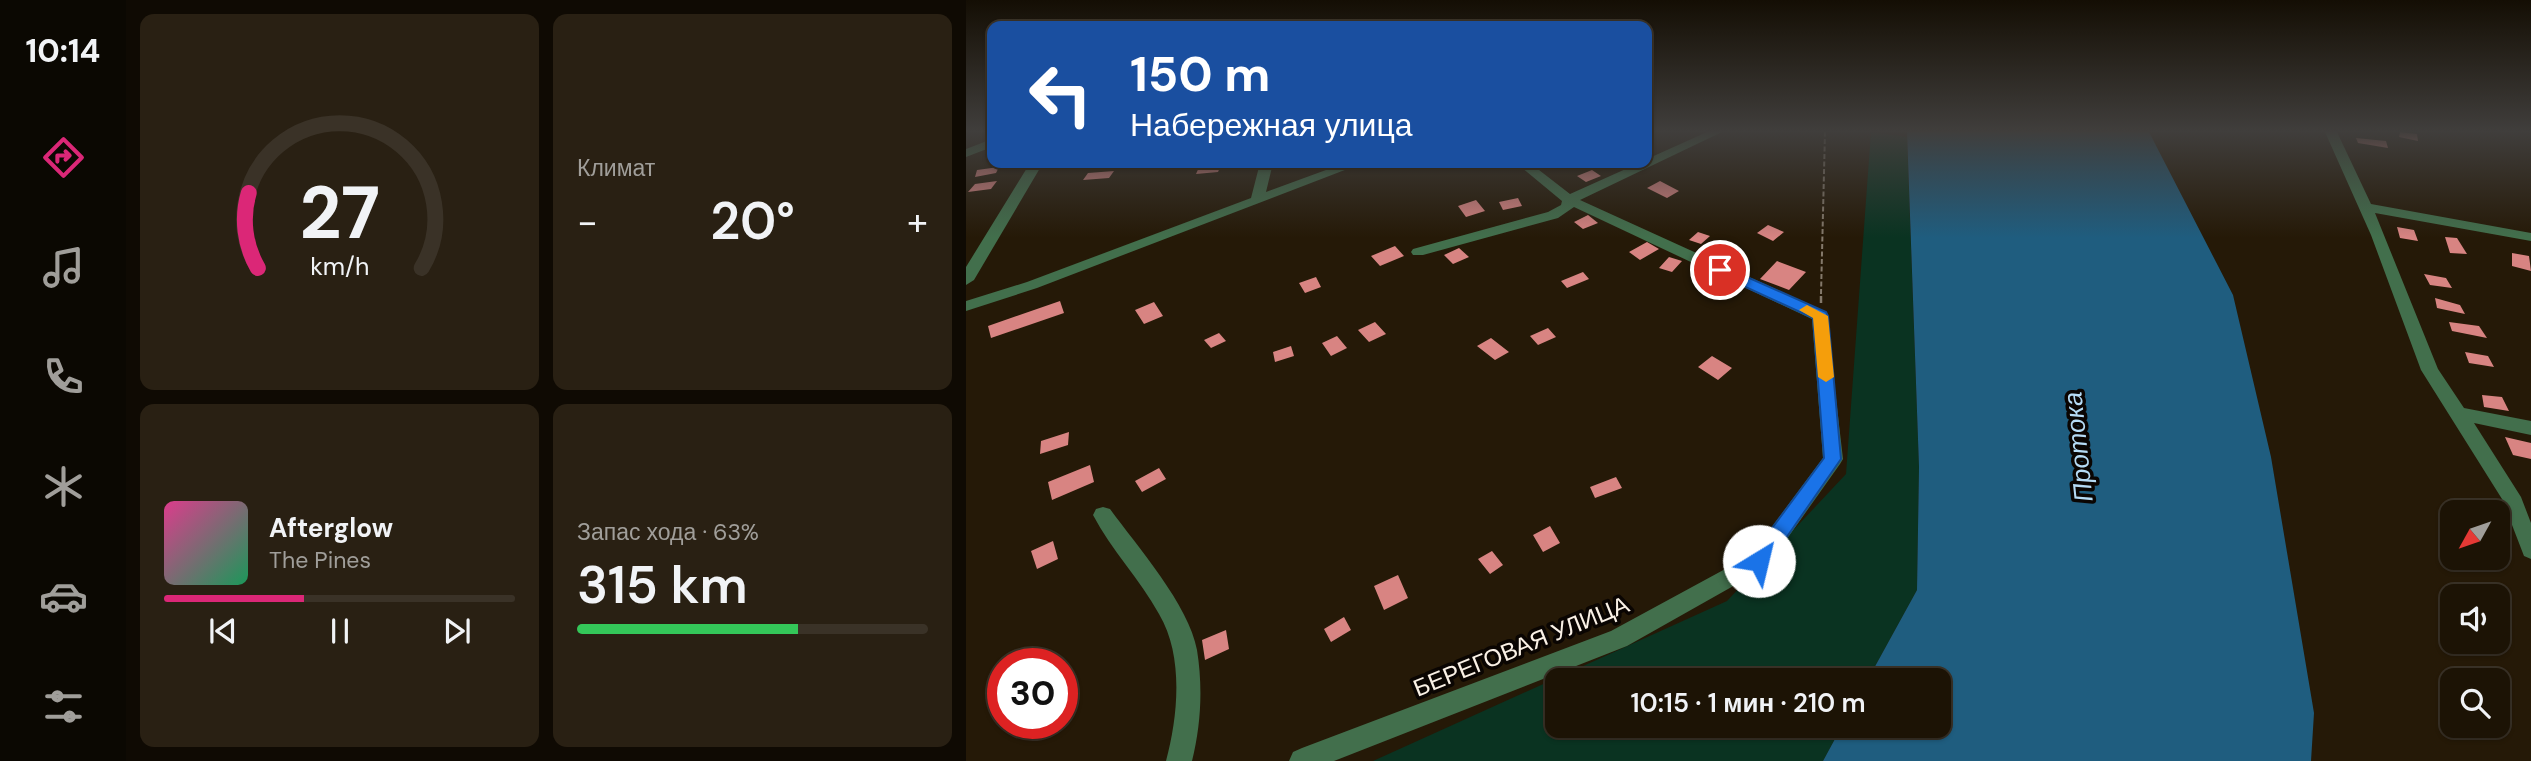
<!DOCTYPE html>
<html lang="ru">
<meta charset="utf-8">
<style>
:root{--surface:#1c1305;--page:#292013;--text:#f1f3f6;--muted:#a09e9a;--line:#3a3227;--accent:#db2777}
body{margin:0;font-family:"DM Sans",sans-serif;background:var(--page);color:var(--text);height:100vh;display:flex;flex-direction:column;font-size:26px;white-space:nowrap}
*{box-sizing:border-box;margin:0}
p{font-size:23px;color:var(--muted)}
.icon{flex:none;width:38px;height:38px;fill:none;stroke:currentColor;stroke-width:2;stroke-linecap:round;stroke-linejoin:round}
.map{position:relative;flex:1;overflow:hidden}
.panel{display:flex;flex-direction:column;gap:14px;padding:14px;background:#0f0a03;width:840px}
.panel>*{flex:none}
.guide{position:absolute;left:21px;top:21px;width:665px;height:147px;border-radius:14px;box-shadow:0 2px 5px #0004,0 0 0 2px var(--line);background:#1a4fa0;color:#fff;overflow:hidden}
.needle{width:46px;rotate:230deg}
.buttons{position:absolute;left:1474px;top:500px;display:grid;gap:14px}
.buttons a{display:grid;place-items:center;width:70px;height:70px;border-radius:14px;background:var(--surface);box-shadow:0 2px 5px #0004,0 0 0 2px var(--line);font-size:35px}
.speed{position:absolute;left:21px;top:648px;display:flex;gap:14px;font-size:35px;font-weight:700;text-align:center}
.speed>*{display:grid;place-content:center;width:91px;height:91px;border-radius:50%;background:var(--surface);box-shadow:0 2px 5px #0004,0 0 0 2px var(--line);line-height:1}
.speed .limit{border:10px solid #d22;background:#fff;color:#111}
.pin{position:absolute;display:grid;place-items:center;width:60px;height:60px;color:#fff;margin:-30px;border:4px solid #fff;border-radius:50%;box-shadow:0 2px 7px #0007}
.me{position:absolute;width:77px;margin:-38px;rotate:36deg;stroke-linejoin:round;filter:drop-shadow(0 0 5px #0008)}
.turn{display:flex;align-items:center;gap:24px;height:147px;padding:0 28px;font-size:32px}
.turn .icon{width:91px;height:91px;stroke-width:2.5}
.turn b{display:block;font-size:49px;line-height:60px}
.big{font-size:52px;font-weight:600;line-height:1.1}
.panel .card{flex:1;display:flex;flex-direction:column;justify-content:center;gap:10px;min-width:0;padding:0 24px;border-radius:14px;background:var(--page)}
.panel .dial{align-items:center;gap:0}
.dial svg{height:182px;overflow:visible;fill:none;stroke:var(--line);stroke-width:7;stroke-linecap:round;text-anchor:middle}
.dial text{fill:var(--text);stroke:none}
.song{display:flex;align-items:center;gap:21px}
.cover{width:84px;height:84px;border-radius:10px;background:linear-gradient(135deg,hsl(330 70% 55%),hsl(150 70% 35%))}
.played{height:7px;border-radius:4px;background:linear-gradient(90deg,var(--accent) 40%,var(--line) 40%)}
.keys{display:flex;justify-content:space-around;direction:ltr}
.heat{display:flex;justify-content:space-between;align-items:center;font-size:38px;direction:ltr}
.charge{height:10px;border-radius:5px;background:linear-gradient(90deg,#34c759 63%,var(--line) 0)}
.panel .tiles{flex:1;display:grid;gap:14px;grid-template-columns:repeat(2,1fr)}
.trip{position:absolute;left:579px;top:668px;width:406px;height:70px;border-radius:14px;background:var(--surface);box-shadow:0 2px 5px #0004,0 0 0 2px var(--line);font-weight:600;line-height:70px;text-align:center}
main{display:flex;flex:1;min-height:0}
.menu{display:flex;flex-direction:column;width:126px;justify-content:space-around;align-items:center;background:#0b0802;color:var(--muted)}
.menu .icon{width:49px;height:49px}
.menu .on{color:var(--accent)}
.menu b{font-size:32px;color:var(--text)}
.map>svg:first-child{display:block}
.green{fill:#0a3321}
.water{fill:#1f5d7f}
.building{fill:#d88482}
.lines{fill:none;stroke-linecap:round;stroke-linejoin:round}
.path-far1{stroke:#84796b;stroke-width:2;stroke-dasharray:5 2.5;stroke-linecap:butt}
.path{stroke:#84796b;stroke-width:2.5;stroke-dasharray:7 3.5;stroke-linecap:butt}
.minor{fill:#426f4c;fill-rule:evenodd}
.route{fill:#1a73e8;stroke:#114b97;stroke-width:2}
.slow{fill:#f59e0b}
.labels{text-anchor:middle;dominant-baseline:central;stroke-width:7;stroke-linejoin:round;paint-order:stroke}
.street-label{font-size:24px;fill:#faf1e6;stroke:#0a0502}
.water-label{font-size:26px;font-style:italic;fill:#b5dbf5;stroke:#0a0502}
</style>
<main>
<nav class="menu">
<b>10:14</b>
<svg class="icon on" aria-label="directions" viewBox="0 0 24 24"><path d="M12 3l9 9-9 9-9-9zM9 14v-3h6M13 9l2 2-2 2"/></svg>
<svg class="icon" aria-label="music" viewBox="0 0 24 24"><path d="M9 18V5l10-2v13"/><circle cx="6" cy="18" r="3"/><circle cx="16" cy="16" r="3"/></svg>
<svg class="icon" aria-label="phone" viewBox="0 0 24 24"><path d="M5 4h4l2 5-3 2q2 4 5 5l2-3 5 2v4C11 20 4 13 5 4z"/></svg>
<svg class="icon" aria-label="climate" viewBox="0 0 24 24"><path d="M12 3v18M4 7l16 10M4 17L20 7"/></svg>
<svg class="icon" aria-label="car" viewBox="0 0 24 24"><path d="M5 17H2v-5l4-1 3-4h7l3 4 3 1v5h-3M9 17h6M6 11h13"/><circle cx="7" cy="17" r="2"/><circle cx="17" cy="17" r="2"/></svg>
<svg class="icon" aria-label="filters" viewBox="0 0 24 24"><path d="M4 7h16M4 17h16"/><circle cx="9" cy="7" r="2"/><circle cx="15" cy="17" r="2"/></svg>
</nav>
<section class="panel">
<div class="tiles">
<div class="card dial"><svg viewBox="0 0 100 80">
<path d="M14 69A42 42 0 1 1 86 69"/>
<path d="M14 69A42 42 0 0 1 10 36" stroke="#db2777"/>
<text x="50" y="56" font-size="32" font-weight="700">27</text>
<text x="50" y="72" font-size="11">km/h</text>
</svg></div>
<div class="card"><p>Климат</p>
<div class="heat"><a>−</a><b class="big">20°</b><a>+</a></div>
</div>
<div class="card">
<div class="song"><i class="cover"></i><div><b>Afterglow</b><p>The Pines</p></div></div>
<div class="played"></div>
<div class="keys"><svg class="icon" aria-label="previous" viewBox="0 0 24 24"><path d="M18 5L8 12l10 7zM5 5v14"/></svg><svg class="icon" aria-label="pause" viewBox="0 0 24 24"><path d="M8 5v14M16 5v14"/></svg><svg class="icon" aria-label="next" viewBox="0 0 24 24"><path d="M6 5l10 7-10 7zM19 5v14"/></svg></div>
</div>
<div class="card"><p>Запас хода · 63%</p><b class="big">315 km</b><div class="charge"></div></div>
</div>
</section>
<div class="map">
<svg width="1565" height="761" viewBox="0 0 1565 761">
<rect width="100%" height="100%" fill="#251907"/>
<path class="green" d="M905,132l36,5 12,330 -2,123 -50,91h-309v45h284l-19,35h-450l354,-160 119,-127z"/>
<path class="water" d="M941,132h242l84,163 38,162 43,256 -3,48h-488l19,-35h97v-45h-72l50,-91 2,-123z"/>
<path class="building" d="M1434,132l17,2 1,7 -19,-4z
M1390,138l30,3 2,7 -30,-5z
M256,163l-4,9 -22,2 4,-9z
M33,167l-3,6 -21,4 2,-7z
M626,170l9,6 -15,6 -9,-6z
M148,171l-5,7 -26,2 5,-7z
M31,181l-6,8 -23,3 7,-8z
M694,181l19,10 -12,7 -20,-10z
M552,198l4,8 -19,4 -4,-8z
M510,200l9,11 -19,6 -8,-11z
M622,215l10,8 -15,6 -9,-7z
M802,225l16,7 -11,9 -16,-8z
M1431,227l17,3 4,11 -18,-3z
M732,232l12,4 -9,8 -12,-4z
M1479,237l12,1 10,16 -17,-1z
M681,242l12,7 -19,11 -11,-8z
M429,246l9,10 -24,10 -9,-10z
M493,248l10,9 -16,7 -9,-9z
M1546,253l17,3 2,15 -19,-5z
M703,257l13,4 -10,11 -13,-4z
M811,261l29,11 -17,18 -29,-11z
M617,272l6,7 -22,9 -6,-7z
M1458,274l22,4 6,10 -22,-3z
M350,277l5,10 -16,6 -6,-10z
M1469,298l25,7 5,9 -28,-6z
M94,301l4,12 -73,25 -3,-12z
M188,302l9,14 -19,8 -9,-14z
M409,322l11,12 -17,8 -11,-12z
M1483,322l30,4 8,12 -35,-7z
M582,328l8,9 -18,8 -8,-9z
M253,333l7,8 -15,7 -7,-8z
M371,336l10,12 -16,8 -9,-13z
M525,338l18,14 -14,8 -18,-14z
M325,346l3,10 -19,6 -2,-10z
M1499,352l23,4 6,11 -25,-4z
M746,356l20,12 -14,12 -20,-13z
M1516,395l20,2 7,14 -25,-4z
M103,432l-1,13 -28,9 1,-13z
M1539,437l26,6v16l-18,-4z
M124,465l4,17 -42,18 -4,-18z
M193,468l7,11 -24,13 -7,-11z
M650,477l6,11 -27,10 -5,-11z
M584,526l10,17 -17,9 -10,-17z
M87,541l5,18 -21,10 -6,-18z
M526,551l11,14 -13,9 -12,-15z
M432,575l10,23 -24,12 -10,-24z
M378,617l7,13 -20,12 -7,-13z
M260,630l3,19 -24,11 -3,-20z"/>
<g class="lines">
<path class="path-far1" d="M855,294l4,-162"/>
<path class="path" d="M855,303v-10"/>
<path class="minor" d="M741,132h15l-142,68 246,112 17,147 -3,5 -73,103 -140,79 -293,115h-45l4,-9 9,-4 309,-117 140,-76 72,-97 -11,-139 -238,-112 -16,11 -135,37h-10l-2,-3 2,-3 135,-37 13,-7 1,-4 -46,-38h14l40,31 69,-31h8v-4z
M1359,132h12l34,72 160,29v8l-156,-28 63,156 26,39 67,13v14l-57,-12 47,74 10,26v36l-7,-3 -22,-57 -81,-129 -50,-135z
M26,139v8l-26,10v-8z
M64,163h13l-69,117 -8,5v-18z
M294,163h13l-7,29 79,-29h18l-326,125 -71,23v-10l61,-19 224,-84z
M137,507l7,2c27,37 79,96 87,141 6,37 4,75 -5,111h-26c12,-45 18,-105 -7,-147 -19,-35 -48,-64 -66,-99l3,-6z"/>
</g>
<linearGradient id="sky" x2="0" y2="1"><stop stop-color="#140e04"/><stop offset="0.55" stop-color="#403e3c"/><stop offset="1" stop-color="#403e3c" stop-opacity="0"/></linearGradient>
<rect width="1565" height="238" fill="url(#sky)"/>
<path class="route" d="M754,265l106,47 2,4 13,143 -75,108 -7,2 -7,-2 -3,-6 3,-6 72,-97 -11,-140 -98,-45 -2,-3z"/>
<path class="slow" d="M841,305l21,11 6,61 -8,5 -8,-5 -5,-59 -14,-8z"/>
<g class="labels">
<g class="street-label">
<text transform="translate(555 646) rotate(-22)">БЕРЕГОВАЯ УЛИЦА</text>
</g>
<g class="water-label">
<text transform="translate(1112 447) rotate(-96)">Протока</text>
</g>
</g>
</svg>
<div class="buttons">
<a><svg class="needle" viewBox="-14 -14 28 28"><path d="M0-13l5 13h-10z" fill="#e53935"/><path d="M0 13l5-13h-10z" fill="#a09e9a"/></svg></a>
<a><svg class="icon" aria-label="sound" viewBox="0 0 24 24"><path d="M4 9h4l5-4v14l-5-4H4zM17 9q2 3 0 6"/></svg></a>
<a><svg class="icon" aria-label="search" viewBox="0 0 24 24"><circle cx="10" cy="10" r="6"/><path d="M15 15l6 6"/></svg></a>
</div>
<div class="speed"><div class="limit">30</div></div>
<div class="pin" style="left:754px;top:270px;background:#d93025"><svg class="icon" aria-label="arrive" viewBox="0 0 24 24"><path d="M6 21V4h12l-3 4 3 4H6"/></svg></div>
<svg class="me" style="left:793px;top:561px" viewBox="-20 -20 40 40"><circle r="19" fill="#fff"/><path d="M0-13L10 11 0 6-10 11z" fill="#1a73e8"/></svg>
<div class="trip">10:15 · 1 мин · 210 m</div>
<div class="guide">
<div class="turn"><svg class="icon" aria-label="left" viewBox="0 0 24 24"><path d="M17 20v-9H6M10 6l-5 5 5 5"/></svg><div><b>150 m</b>Набережная улица</div></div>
</div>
</div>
</main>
